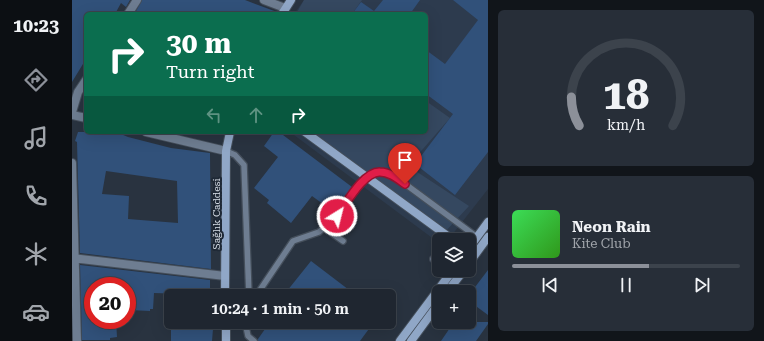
<!DOCTYPE html>
<meta charset="utf-8">
<style>
:root{--surface:#1f2630;--page:#272e38;--text:#f1f3f6;--muted:#a1a5ab;--line:#3c434c;--accent:#8c9099}
body{margin:0;font-family:"Roboto Serif",serif;background:var(--page);color:var(--text);height:100vh;display:flex;flex-direction:column;font-size:15px;white-space:nowrap}
*{box-sizing:border-box;margin:0}
p{font-size:13px;color:var(--muted)}
.icon{flex:none;width:22px;height:22px;fill:none;stroke:currentColor;stroke-width:2;stroke-linecap:round;stroke-linejoin:round}
.map{position:relative;flex:1;overflow:hidden}
.drawer{display:flex;flex-direction:column;gap:10px;padding:10px;background:#11151a;width:276px}
.drawer>*{flex:none}
.banner{position:absolute;left:12px;top:12px;width:344px;height:122px;border-radius:6px;box-shadow:0 4px 16px #0002,0 0 0 1px var(--line);background:#0b6e4f;color:#fff;overflow:hidden}
.tools{position:absolute;left:360px;top:233px;display:grid;gap:8px}
.tools a{display:grid;place-items:center;width:44px;height:44px;border-radius:6px;background:var(--surface);box-shadow:0 4px 16px #0002,0 0 0 1px var(--line);font-size:20px}
.speed{position:absolute;left:12px;top:277px;display:flex;gap:8px;font-size:20px;font-weight:700;text-align:center}
.speed>*{display:grid;place-content:center;width:52px;height:52px;border-radius:50%;background:var(--surface);box-shadow:0 4px 16px #0002,0 0 0 1px var(--line);line-height:1}
.speed .limit{border:6px solid #d22;background:#fff;color:#111}
.pin{position:absolute;display:grid;place-items:center;width:34px;height:34px;color:#fff;margin:-41px -17px;border-radius:50% 50% 50% 0;rotate:-45deg;box-shadow:0 0 4px #0007}
.pin .icon{rotate:45deg}
.me{position:absolute;width:44px;margin:-22px;rotate:36deg;stroke-linejoin:round;filter:drop-shadow(0 0 3px #0008)}
.turn{display:flex;align-items:center;gap:14px;height:84px;padding:0 16px;font-size:18px}
.turn .icon{width:52px;height:52px;stroke-width:2.5}
.turn b{display:block;font-size:28px;line-height:34px}
.lanes{display:flex;align-items:center;height:38px;padding:0 16px;background:#0003;justify-content:center;gap:20px;direction:ltr}
.lanes .off{opacity:.35}
.drawer .card{flex:1;display:flex;flex-direction:column;justify-content:center;gap:6px;min-width:0;padding:0 14px;border-radius:6px;background:var(--page)}
.drawer .dial{align-items:center;gap:0}
.dial svg{height:104px;overflow:visible;fill:none;stroke:var(--line);stroke-width:7;stroke-linecap:round;text-anchor:middle}
.dial text{fill:var(--text);stroke:none}
.song{display:flex;align-items:center;gap:12px}
.cover{width:48px;height:48px;border-radius:6px;background:linear-gradient(135deg,hsl(130 70% 55%),hsl(110 70% 35%))}
.played{height:4px;border-radius:2px;background:linear-gradient(90deg,var(--accent) 60%,var(--line) 60%)}
.keys{display:flex;justify-content:space-around;direction:ltr}
.trip{position:absolute;left:92px;top:289px;width:232px;height:40px;border-radius:6px;background:var(--surface);box-shadow:0 4px 16px #0002,0 0 0 1px var(--line);font-weight:600;line-height:40px;text-align:center}
main{display:flex;flex:1;min-height:0}
.dock{display:flex;flex-direction:column;width:72px;justify-content:space-around;align-items:center;background:#0c0f13;color:var(--muted)}
.dock .icon{width:28px;height:28px}
.dock .active{color:var(--accent)}
.dock b{font-size:18px;color:var(--text)}
.map>svg:first-child{display:block}
.built{fill:#2d3b4e}
.green{fill:#354860}
.building{fill:#31517a;fill-rule:evenodd}
.lines{fill:none;stroke-linecap:round;stroke-linejoin:round}
.lane-casing{stroke:#454f5b;stroke-width:8}
.street-casing{stroke:#454f5b;stroke-width:10}
.secondary-casing{stroke:#454f5b;stroke-width:10}
.lane{stroke:#6e7d91;stroke-width:5.5}
.street{stroke:#6e7d91;stroke-width:8}
.secondary{stroke:#90a7c7;stroke-width:8}
.route-casing{stroke:#92132f;stroke-width:10}
.route{stroke:#e11d48;stroke-width:7}
.labels{text-anchor:middle;dominant-baseline:central;stroke-width:4;stroke-linejoin:round;paint-order:stroke}
.street-label{font-size:10px;fill:#d8dfe8;stroke:#1f2936}
</style>
<main>
<nav class="dock">
<b>10:23</b>
<svg class="icon active" aria-label="directions" viewBox="0 0 24 24"><path d="M12 3l9 9-9 9-9-9zM9 14v-3h6M13 9l2 2-2 2"/></svg>
<svg class="icon" aria-label="music" viewBox="0 0 24 24"><path d="M9 18V5l10-2v13"/><circle cx="6" cy="18" r="3"/><circle cx="16" cy="16" r="3"/></svg>
<svg class="icon" aria-label="phone" viewBox="0 0 24 24"><path d="M5 4h4l2 5-3 2q2 4 5 5l2-3 5 2v4C11 20 4 13 5 4z"/></svg>
<svg class="icon" aria-label="climate" viewBox="0 0 24 24"><path d="M12 3v18M4 7l16 10M4 17L20 7"/></svg>
<svg class="icon" aria-label="car" viewBox="0 0 24 24"><path d="M5 17H2v-5l4-1 3-4h7l3 4 3 1v5h-3M9 17h6M6 11h13"/><circle cx="7" cy="17" r="2"/><circle cx="17" cy="17" r="2"/></svg>
</nav>
<div class="map">
<svg width="416" height="341" viewBox="0 0 416 341">
<rect width="100%" height="100%" fill="#293340"/>
<path class="built" d="M232,0h184v189l-40,51h-9v3l-149,-111h136v-118h-132z"/>
<path class="green" d="M232,0h58l-10,14h-56z
M354,101l24,17 -42,48 61,40 -25,27 -138,-101h120z"/>
<path class="building" d="M0,0h58l-4,7 -5,-4 -6,11h-29v45l-14,23z
M70,0h103l32,12v2h-141l-1,-1z
M311,0h37l-10,14h-58l9,-12 13,9z
M381,0h35v152l-33,43 -40,-31 38,-50 -27,-20v-44l19,14 33,-44z
M6,132h38l12,5 43,11 39,5 1,116 -131,-16 -3,-111 -2,-1zM34,171l71,10 1,42 -50,-4 1,-23 -27,-2z
M202,132h5l73,55 -18,25 -22,-16 -21,27 -24,-20 2,-3 -15,-12 24,-31 -14,-11z
M239,261l46,35h-74z
M8,265l130,15v16h-25v-2l-31,-1 -1,16h-3v2l-21,-1v-18h-2v-6h-34v34h23l1,17 -7,1v2h-28z
M416,270v45l-19,-14v-6z
M198,322h104l-14,19h-102v-2z
M382,322h34v2l-12,17h-35z
M99,328l42,1 -1,12h-41z"/>
<g class="lines">
<g class="lane-casing">
<path id="lane" d="M154,151l9,4 9,10 5,131
M252,228l19,13
M361,259h6
M184,296l37,-55 26,-9 18,-16 20,-28 15,-15 9,-2 12,4 84,62
M173,322l3,14 6,5"/>
</g>
<g class="street-casing">
<path id="street" d="M192,0l21,8
M56,14l9,-14
M0,112l6,-20 8,-12
M0,115l14,3
M74,132l80,19
M0,163l5,178
M0,258l153,18"/>
</g>
<g class="secondary-casing">
<path id="secondary" d="M210,14l9,-14
M233,132l148,108
M397,248l19,-26
M397,263l19,-26
M375,292l17,-22
M153,296l1,-145 4,-19
M154,322v19
M328,341l53,-71
M339,341l28,-38"/>
</g>
<use href="#lane" class="lane"/>
<use href="#street" class="street"/>
<use href="#secondary" class="secondary"/>
</g>
<g class="lines">
<g class="route-casing">
<path id="route" d="M265,216c9,-12 27,-45 43,-44 10,0 18,7 25,12"/>
</g>
<use href="#route" class="route"/>
</g>
<g class="labels">
<g class="street-label">
<text transform="translate(144 214) rotate(-90)">Sağlık Caddesi</text>
</g>
</g>
</svg>
<div class="tools">
<a><svg class="icon" aria-label="layers" viewBox="0 0 24 24"><path d="M12 4l9 5-9 5-9-5zM3 14l9 5 9-5"/></svg></a>
<a>+</a>
</div>
<div class="speed"><div class="limit">20</div></div>
<div class="pin" style="left:333px;top:184px;background:#d93025"><svg class="icon" aria-label="arrive" viewBox="0 0 24 24"><path d="M6 21V4h12l-3 4 3 4H6"/></svg></div>
<svg class="me" style="left:265px;top:216px" viewBox="-20 -20 40 40"><circle r="17" fill="#e11d48" stroke="#fff" stroke-width="3"/><path d="M0-11L8 9 0 5-8 9z" fill="#fff"/></svg>
<div class="trip">10:24 · 1 min · 50 m</div>
<div class="banner">
<div class="turn"><svg class="icon" aria-label="right" viewBox="0 0 24 24"><path d="M7 20v-9h11M14 6l5 5-5 5"/></svg><div><b>30 m</b>Turn right</div></div>
<div class="lanes"><svg class="icon off" aria-label="left" viewBox="0 0 24 24"><path d="M17 20v-9H6M10 6l-5 5 5 5"/></svg><svg class="icon off" aria-label="ahead" viewBox="0 0 24 24"><path d="M12 20V5M6 11l6-6 6 6"/></svg><svg class="icon" aria-label="right" viewBox="0 0 24 24"><path d="M7 20v-9h11M14 6l5 5-5 5"/></svg></div>
</div>
</div>
<section class="drawer">
<div class="card dial"><svg viewBox="0 0 100 80">
<path d="M14 69A42 42 0 1 1 86 69"/>
<path d="M14 69A42 42 0 0 1 8 47" stroke="#8c9099"/>
<text x="50" y="56" font-size="32" font-weight="700">18</text>
<text x="50" y="72" font-size="11">km/h</text>
</svg></div>
<div class="card">
<div class="song"><i class="cover"></i><div><b>Neon Rain</b><p>Kite Club</p></div></div>
<div class="played"></div>
<div class="keys"><svg class="icon" aria-label="previous" viewBox="0 0 24 24"><path d="M18 5L8 12l10 7zM5 5v14"/></svg><svg class="icon" aria-label="pause" viewBox="0 0 24 24"><path d="M8 5v14M16 5v14"/></svg><svg class="icon" aria-label="next" viewBox="0 0 24 24"><path d="M6 5l10 7-10 7zM19 5v14"/></svg></div>
</div>
</section>
</main>
